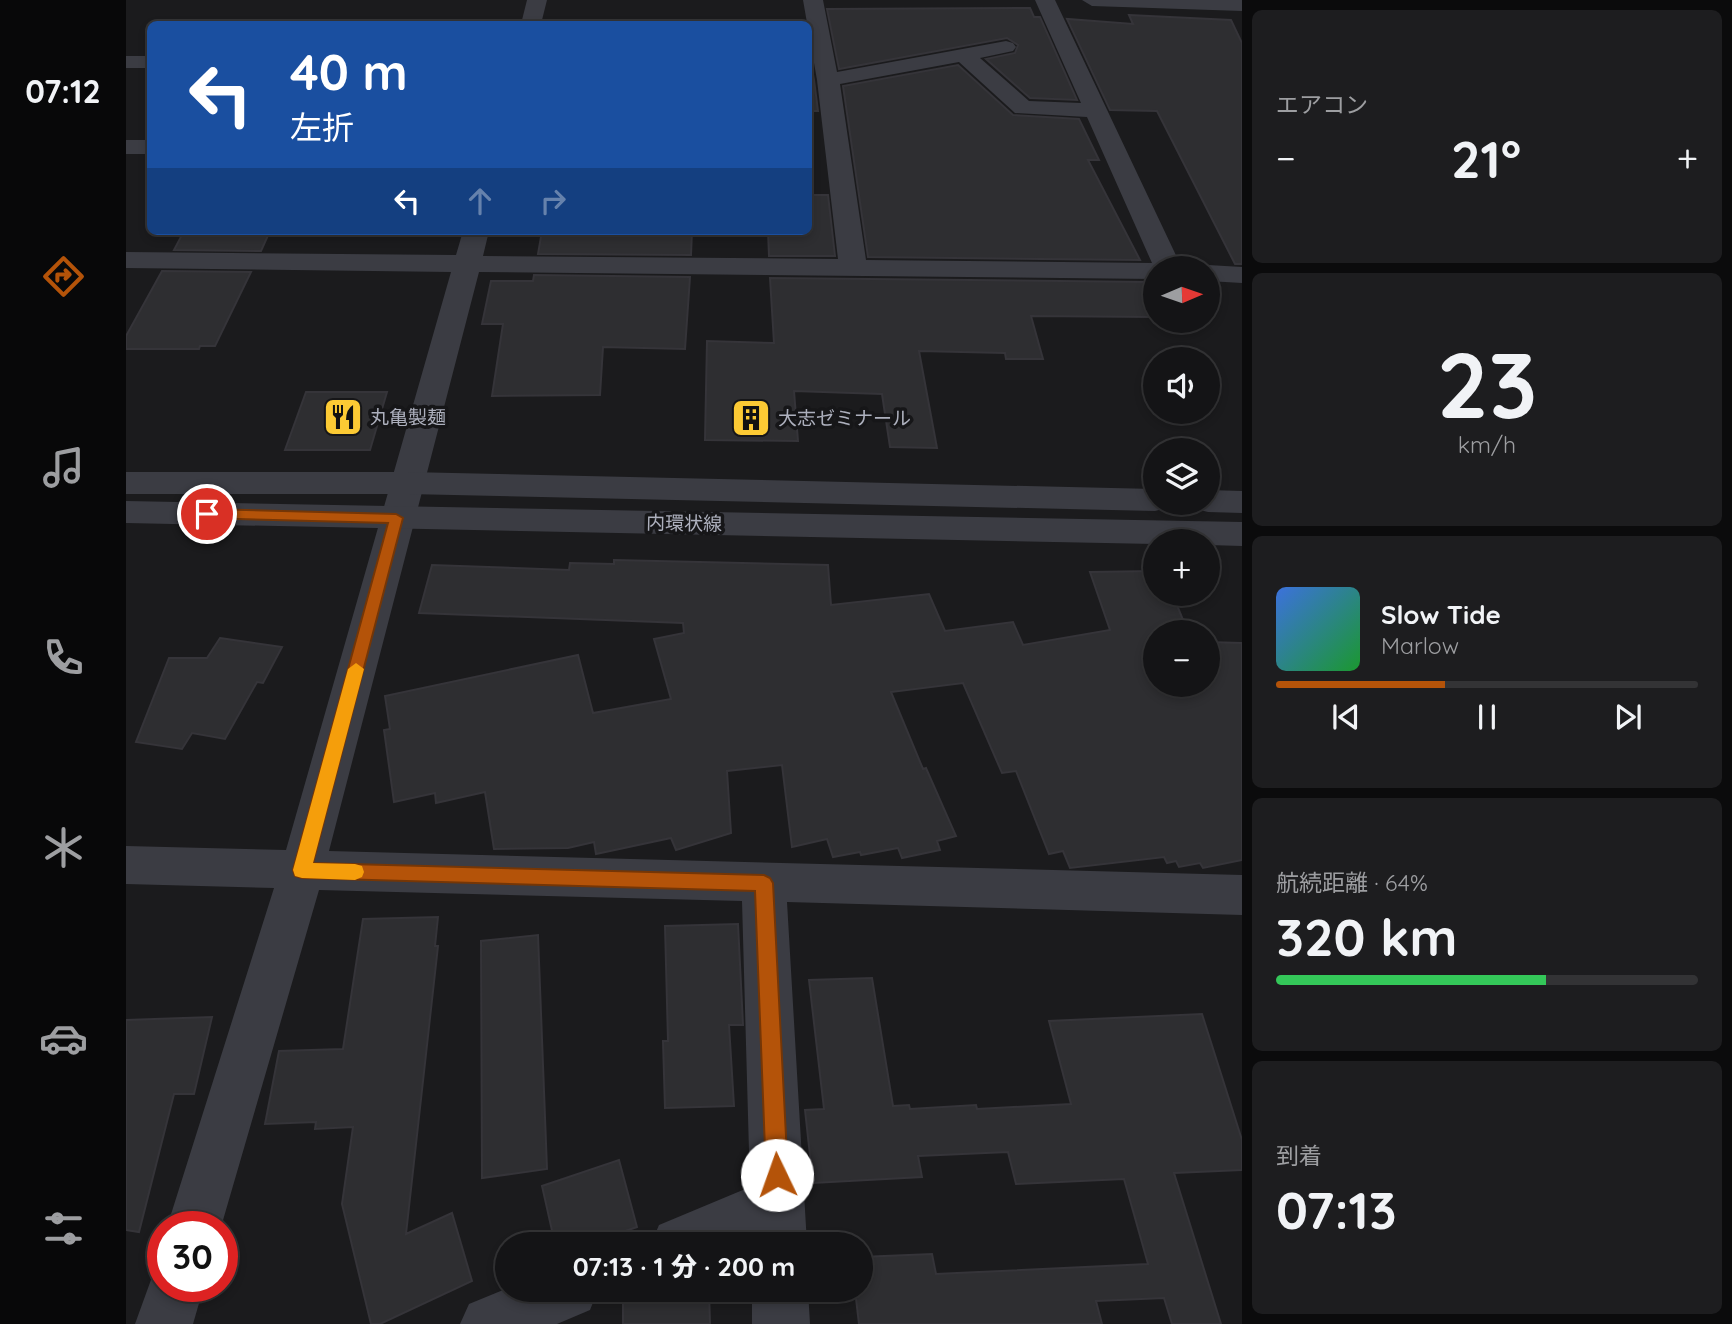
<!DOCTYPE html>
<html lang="ja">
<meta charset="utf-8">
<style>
:root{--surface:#141416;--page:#1d1d1f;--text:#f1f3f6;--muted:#9d9ea1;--line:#333335;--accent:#b45309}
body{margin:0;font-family:Quicksand,"Noto Sans JP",sans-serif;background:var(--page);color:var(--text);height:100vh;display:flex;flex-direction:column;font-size:26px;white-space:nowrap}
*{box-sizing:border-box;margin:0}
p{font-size:23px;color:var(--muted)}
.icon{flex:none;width:38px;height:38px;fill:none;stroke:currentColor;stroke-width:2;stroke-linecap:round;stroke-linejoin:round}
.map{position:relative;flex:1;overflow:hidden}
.drawer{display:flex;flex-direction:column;gap:10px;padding:10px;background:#0b0b0c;width:490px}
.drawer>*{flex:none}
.top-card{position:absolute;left:21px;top:21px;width:665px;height:214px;border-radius:10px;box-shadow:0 4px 10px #0003,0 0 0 2px var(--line);background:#1a4fa0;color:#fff;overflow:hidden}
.needle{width:46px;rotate:88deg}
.controls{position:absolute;left:1017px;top:256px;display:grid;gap:14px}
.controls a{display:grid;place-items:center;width:77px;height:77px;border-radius:50%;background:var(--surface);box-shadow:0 4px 10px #0003,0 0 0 2px var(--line);font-size:35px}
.speed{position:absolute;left:21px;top:1211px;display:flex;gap:14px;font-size:35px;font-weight:700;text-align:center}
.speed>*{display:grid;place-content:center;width:91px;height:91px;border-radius:50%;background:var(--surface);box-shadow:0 4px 10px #0003,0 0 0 2px var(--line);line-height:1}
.speed .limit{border:10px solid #d22;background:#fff;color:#111}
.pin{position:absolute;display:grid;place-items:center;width:60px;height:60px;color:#fff;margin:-30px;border:4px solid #fff;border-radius:50%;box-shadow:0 2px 7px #0007}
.me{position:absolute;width:77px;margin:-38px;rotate:357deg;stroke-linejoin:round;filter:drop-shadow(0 0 5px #0008)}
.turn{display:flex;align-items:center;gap:24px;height:147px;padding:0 28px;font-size:32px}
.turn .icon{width:91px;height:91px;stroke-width:2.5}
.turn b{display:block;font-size:49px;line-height:60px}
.lanes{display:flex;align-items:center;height:66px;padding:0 28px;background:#0003;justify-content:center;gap:35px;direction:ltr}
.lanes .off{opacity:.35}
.big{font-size:52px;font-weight:800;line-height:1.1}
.drawer .card{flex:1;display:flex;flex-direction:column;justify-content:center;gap:10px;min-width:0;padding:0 24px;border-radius:10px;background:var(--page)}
.drawer .dial{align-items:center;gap:0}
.dial b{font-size:91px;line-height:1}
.song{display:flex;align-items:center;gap:21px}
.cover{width:84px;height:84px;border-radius:10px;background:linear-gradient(135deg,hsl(220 70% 55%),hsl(130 70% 35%))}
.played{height:7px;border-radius:4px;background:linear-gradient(90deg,var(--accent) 40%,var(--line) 40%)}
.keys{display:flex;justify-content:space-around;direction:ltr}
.heat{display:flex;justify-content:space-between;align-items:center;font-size:38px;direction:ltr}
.charge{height:10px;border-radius:5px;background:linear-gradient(90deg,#34c759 64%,var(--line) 0)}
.trip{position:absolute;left:369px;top:1232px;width:378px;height:70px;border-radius:35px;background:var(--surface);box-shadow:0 4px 10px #0003,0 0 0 2px var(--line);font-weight:800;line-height:70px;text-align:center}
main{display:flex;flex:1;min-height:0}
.dock{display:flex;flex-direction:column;width:126px;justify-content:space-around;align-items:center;background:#080809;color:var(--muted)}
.dock .icon{width:49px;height:49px}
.dock .selected{color:var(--accent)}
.dock b{font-size:32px;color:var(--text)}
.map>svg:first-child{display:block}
.building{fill:#2e2e31;stroke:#353439;stroke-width:2}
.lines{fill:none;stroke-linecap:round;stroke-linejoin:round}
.minor{fill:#3b3c43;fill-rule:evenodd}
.tertiary{fill:#3b3c43;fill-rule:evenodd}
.route{fill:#b45309;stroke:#753606;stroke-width:2}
.slow{fill:#f59e0b}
.labels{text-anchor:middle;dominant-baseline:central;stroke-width:7;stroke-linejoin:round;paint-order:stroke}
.poi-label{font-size:19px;fill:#adb0bd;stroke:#161618;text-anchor:start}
.street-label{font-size:19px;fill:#adb0bd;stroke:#161618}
</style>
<main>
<nav class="dock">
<b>07:12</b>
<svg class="icon selected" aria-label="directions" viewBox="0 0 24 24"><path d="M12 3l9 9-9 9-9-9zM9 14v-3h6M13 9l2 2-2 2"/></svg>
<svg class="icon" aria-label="music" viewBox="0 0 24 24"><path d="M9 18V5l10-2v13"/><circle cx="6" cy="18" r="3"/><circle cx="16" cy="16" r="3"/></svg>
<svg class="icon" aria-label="phone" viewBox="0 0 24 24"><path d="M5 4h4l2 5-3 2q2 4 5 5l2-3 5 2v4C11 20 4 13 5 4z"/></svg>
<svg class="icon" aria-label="climate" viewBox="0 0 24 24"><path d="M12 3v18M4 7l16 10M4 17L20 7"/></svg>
<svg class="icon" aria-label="car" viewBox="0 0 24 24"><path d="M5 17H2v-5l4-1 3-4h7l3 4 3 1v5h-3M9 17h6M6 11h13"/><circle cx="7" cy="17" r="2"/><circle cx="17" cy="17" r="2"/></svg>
<svg class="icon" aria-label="filters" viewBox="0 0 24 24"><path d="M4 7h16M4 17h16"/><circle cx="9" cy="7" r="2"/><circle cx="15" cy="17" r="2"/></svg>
</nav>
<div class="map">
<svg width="1116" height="1324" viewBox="0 0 1116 1324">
<rect width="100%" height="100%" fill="#1b1b1d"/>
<path class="building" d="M904,8l4,9h6l37,83 -47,-2 -44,-39 29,-6 3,-8 -11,-7 -168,31 -12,-60z
M1003,15l102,5 11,23v221h-7l-78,-153 -47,-1 -43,-91 66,5z
M682,47l6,33 4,31h-10z
M832,65l55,50 66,4 20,41h-11l52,100 -272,-3 -25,-171z
M682,195h20l7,61h-66l-1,-25h40z
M58,231h86l-9,20 -87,-1z
M416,231h150l-1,24 -153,-1z
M36,271l89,1 -36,74h-15l-1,3h-73v-13z
M408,275l156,2 -5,72 -82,-2 -3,48 -108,1 11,-72h-21l9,-43h42z
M644,278l380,4 5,10v25l-124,-1 12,43h-37l-1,-6 -86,-2 18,97 -47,-1 -8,-53 -88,-3 4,50 -93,-1 2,-99 67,2z
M180,392h81l-17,58h-85z
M488,560l214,5 3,40 98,-11 16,37 68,-9 10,23 87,-15 -20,-58 65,-1v22h17l16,39h-33v52h53v-42l34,1v217l-39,8 -3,-5 -21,4 -3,-6 -9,2 -3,-6 -94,11 -7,-17 -14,3 -33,-83 -14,2 -39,-90 -72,9 32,77 3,-1 30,68 -19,5 3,9 -38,8 -4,-10 -37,7 -1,-3 -27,5 -6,-18 -35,8 -10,-82 -55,6 4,62 -55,17 -5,-12 -75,16 -2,-12 -26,6 -74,1 -9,-57 -49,11 -1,-10 -41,9 -10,-72 6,-1 -5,-33 193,-41 15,58 78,-14 -17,-60 30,-6 -1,-10 -264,-10 13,-48 137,5 1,-7 44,1z
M94,638l62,9 -19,36 -6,-1 -32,57 -33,-6 -10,16 -46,-7 33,-84h38z
M312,917l-3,29h3l-32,288 46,-21 20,68 -92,43h-9l-29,-120 11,-77 -38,2 1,-7 -51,2 14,-73 64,-2 20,-130z
M612,924l5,101h-14l5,81 -69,2 -2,-67h5l-3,-115z
M412,935l9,234 -65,9 -1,-237z
M746,978l21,128 16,-1 1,4 66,-4 1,4 94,-5 -22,-83 153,-7 40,126v30l-68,3 47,151h-49l-8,-26 -68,3 6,23h-243l-4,-34h6v-33l71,-3 4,20 212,-10 -24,-85 -108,5 -8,-32 -90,4 4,21 -109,6 -8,-73 19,-1 -15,-129z
M86,1017l-18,77h-20l-35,138 -13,-2v-210z
M493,1160l18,67 -50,17h-32l-13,-58z
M497,1290h86l1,34h-87z"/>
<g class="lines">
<path class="minor" d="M401,0h20l-6,24h-20z
M677,0h20l14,72 169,-31 7,2 3,4 -3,4 -33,7 49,43 52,2 -46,-103h20l127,268h-27v11l-676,-7 -150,579 913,24v40l-455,-13 20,342h-55l-1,-3 -8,3h-92l8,-19 91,-38 -8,-286 -423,-11 -98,337h-54l107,-339 -148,-4v-38l160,4 165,-578 -325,-4v-16l330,3 7,-24h26l-6,25 355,3 -21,-179zM833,62l56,51 72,4 65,146 -286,-3 -26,-176z
M956,0h160v11l-150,-5z
M0,56h24v12h-24z
M0,140h24v14h-24z
M1082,265l34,2v16l-34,-2v-13h-10z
M37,1263v23h41l-11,38h-58l21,-58z
M382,1288v2h90l-8,20 -33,14h-97l9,-20z
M626,1290h56l2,34h-58z"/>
<path class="tertiary" d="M0,472h282l747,17v13h16l-4,6 -12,3 -747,-17h-282z
M1082,490l34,1v22l-34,-1 -12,-3 -4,-7h16z
M0,501l1116,21v24l-34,-1v-4h-53v3l-1029,-21z"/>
</g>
<path class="route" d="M81,509l189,5 7,4 -90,345 451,12 6,3 3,5 15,292 -3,8 -8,3 -7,-3 -4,-8 -11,-284 -453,-13 -7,-2 -2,-6 95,-347 -186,-5v-7z"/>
<path class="slow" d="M230,663l8,6 -51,194 42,1 7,2 2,6 -2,5 -7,3 -53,-2 -7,-2 -2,-6 55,-201z"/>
<defs>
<g id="restaurant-square" transform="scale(2.0125)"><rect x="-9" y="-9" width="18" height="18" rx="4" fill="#fcca34" stroke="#161618"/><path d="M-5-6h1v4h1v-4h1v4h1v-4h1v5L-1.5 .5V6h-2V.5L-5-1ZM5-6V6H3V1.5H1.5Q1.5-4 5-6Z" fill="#111"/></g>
<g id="building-square" transform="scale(2.0125)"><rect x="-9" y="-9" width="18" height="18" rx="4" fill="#fcca34" stroke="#161618"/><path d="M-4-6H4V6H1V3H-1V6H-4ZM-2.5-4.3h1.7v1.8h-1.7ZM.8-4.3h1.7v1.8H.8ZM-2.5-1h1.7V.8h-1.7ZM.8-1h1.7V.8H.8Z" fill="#111"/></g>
</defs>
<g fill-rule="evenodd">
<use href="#restaurant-square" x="217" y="417"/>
<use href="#building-square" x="625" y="418"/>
</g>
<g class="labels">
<g class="poi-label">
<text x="244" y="417">丸亀製麺</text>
<text x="652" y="418">大志ゼミナール</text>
</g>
<g class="street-label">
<text transform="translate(558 523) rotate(1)">内環状線</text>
</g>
</g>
</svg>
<div class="controls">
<a><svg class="needle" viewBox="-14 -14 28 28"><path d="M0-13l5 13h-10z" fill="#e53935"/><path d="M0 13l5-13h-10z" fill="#9d9ea1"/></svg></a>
<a><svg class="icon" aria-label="sound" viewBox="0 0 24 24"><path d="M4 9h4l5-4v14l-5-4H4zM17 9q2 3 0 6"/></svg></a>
<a><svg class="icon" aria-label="layers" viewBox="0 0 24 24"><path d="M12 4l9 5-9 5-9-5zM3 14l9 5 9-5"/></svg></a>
<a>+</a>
<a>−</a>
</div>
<div class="speed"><div class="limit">30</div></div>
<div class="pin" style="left:81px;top:514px;background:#d93025"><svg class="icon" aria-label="arrive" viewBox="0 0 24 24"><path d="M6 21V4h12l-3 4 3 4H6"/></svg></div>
<svg class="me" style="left:651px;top:1175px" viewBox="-20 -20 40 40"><circle r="19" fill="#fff"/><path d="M0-13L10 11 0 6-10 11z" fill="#b45309"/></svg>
<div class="trip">07:13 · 1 分 · 200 m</div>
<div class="top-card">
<div class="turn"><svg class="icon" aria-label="left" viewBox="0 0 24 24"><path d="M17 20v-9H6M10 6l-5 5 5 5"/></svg><div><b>40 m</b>左折</div></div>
<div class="lanes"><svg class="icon" aria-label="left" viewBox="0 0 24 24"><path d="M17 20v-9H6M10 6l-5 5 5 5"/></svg><svg class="icon off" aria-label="ahead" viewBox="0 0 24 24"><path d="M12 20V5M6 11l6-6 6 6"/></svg><svg class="icon off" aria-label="right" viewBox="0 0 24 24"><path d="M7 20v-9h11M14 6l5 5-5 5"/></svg></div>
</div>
</div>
<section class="drawer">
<div class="card"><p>エアコン</p>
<div class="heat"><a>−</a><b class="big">21°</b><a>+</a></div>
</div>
<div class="card dial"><b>23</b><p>km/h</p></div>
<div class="card">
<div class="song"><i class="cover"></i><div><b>Slow Tide</b><p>Marlow</p></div></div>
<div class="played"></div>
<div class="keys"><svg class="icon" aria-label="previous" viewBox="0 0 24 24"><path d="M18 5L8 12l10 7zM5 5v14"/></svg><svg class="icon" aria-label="pause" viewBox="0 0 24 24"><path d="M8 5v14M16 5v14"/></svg><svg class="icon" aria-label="next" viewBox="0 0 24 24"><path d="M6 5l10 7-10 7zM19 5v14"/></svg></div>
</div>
<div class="card"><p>航続距離 · 64%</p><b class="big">320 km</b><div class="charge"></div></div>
<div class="card"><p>到着</p><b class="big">07:13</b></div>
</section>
</main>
